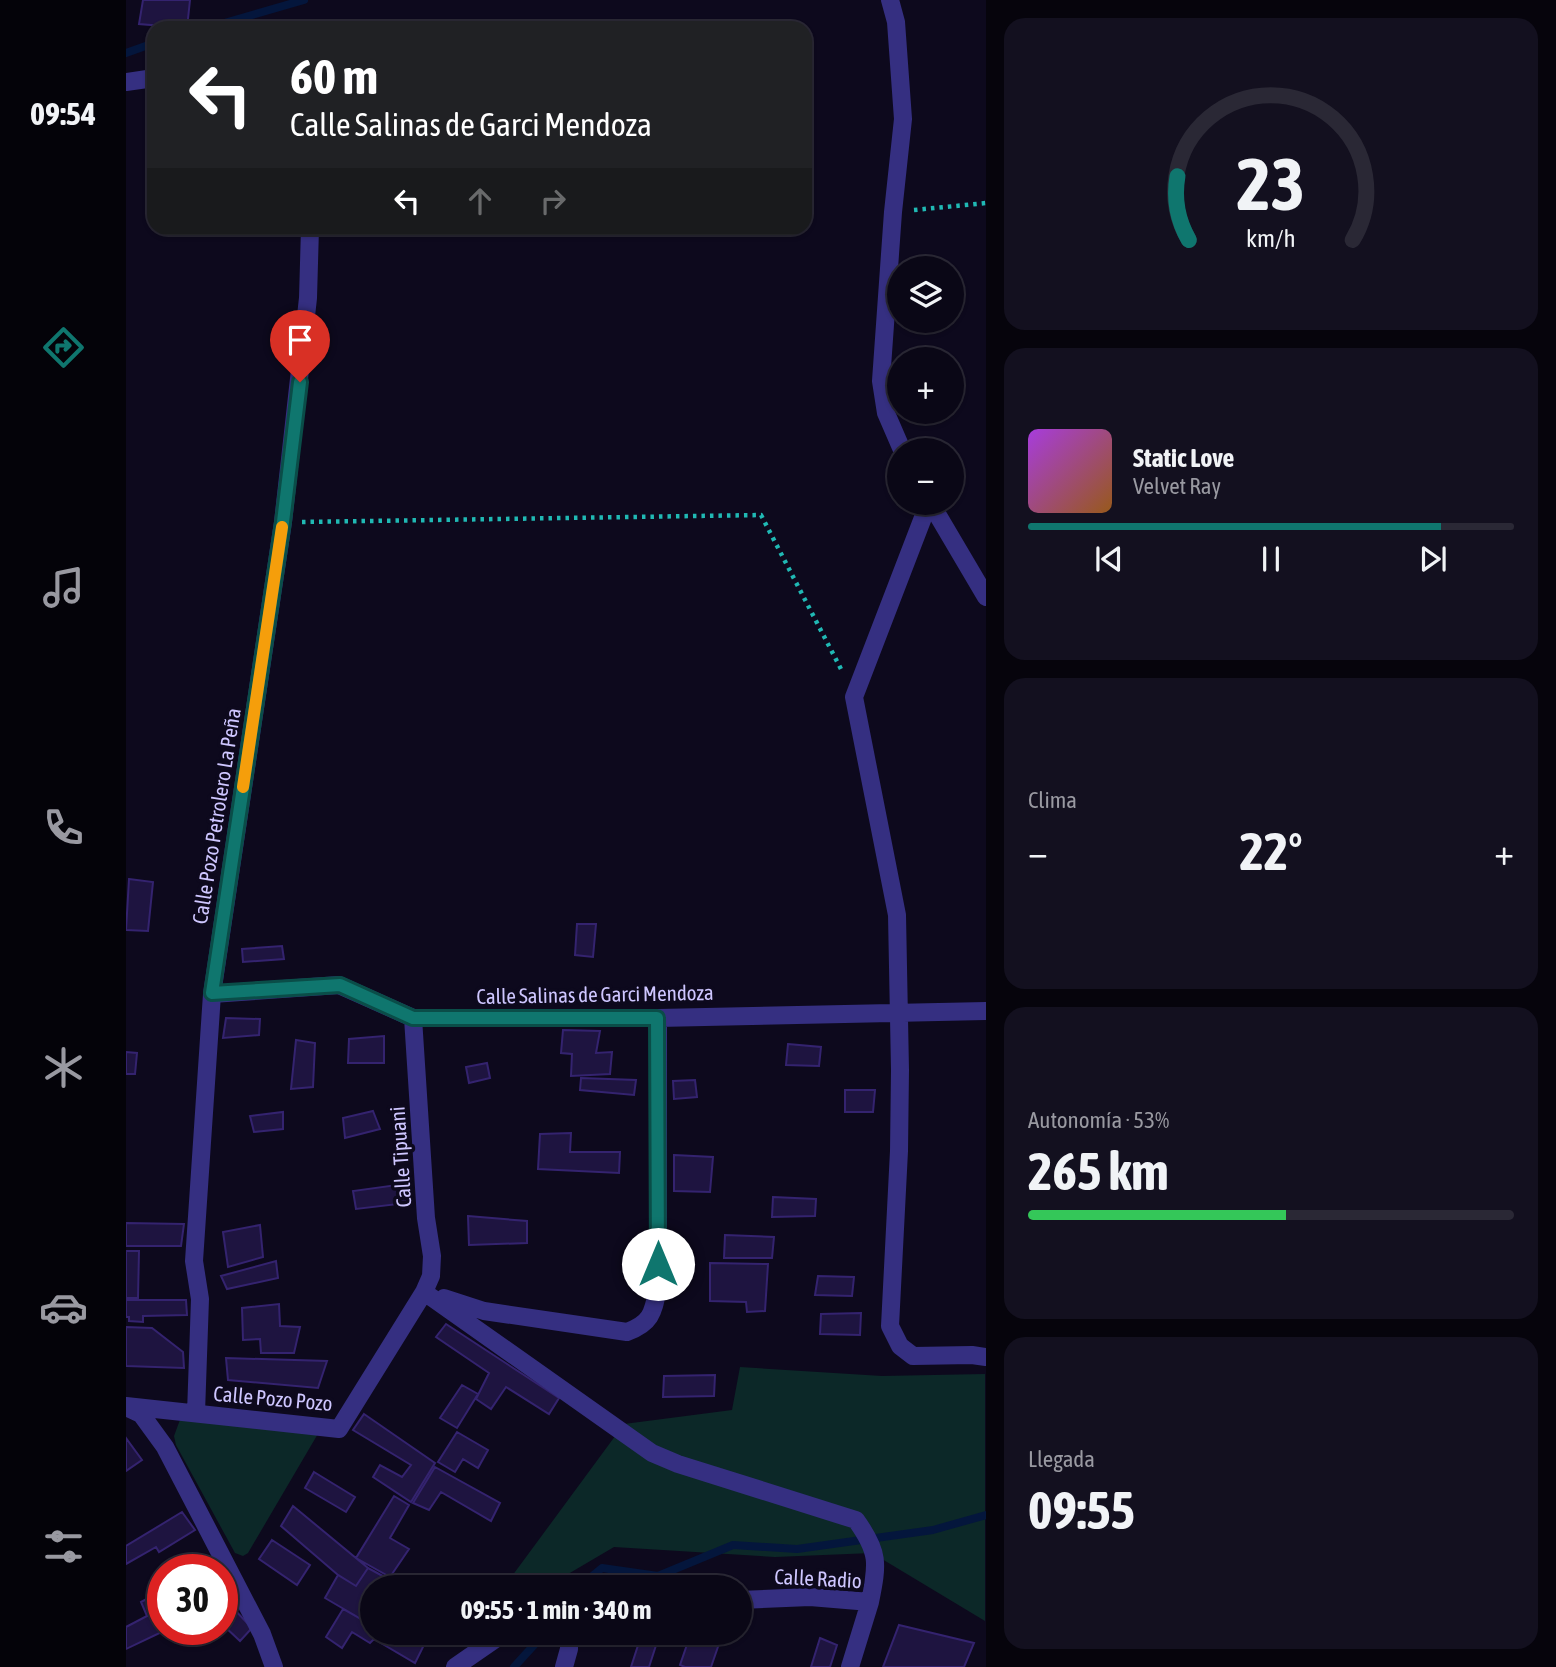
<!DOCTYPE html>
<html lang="es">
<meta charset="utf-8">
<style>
:root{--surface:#0a0716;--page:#13101f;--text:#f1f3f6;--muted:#9999a1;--line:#2a2835;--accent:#0f766e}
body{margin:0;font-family:"Asap Condensed",sans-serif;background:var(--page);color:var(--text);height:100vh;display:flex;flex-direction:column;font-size:26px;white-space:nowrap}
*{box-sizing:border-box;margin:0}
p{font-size:23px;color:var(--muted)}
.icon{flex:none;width:38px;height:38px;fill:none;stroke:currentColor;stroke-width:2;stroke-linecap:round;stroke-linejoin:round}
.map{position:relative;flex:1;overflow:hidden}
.panel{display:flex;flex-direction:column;gap:18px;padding:18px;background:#06040c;width:570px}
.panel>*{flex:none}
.banner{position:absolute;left:21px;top:21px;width:665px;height:214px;border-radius:21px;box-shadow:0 2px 5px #0004,0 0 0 2px var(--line);background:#202124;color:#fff;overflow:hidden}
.fabs{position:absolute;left:761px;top:256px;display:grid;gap:14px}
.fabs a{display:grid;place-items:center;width:77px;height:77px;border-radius:50%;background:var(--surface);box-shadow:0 2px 5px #0004,0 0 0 2px var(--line);font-size:35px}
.speed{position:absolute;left:21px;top:1554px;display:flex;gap:14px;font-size:35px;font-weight:700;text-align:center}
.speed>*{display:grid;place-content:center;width:91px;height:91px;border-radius:50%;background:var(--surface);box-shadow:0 2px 5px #0004,0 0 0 2px var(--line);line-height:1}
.speed .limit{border:10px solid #d22;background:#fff;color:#111}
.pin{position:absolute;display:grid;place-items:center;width:60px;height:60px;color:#fff;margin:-72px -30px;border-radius:50% 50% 50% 0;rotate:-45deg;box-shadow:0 0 7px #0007}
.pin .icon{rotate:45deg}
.me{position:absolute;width:77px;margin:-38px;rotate:0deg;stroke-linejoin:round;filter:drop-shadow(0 0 5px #0008)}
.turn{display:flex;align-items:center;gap:24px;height:147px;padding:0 28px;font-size:32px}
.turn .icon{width:91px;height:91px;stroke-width:2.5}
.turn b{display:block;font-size:49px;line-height:60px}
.lanes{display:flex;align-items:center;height:66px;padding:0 28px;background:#0003;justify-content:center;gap:35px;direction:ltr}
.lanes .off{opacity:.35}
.big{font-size:52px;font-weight:700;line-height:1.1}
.panel .tile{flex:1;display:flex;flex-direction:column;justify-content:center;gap:10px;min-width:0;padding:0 24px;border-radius:21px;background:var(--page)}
.panel .dial{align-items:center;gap:0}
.dial svg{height:182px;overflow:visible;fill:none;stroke:var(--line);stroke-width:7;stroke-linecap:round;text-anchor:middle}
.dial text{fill:var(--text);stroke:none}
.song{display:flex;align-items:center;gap:21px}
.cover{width:84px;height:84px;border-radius:10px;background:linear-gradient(135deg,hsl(280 70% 55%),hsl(30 70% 35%))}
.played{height:7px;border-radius:4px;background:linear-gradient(90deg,var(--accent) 85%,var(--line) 85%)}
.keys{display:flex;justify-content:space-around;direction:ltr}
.heat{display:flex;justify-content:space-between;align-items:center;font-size:38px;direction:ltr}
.charge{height:10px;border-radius:5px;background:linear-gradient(90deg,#34c759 53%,var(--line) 0)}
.trip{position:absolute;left:234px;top:1575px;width:392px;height:70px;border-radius:35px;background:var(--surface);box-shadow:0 2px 5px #0004,0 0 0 2px var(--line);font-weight:700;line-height:70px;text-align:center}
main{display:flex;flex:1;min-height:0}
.menu{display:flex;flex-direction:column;width:126px;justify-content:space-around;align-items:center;background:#040309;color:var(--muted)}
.menu .icon{width:49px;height:49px}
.menu .current{color:var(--accent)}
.menu b{font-size:32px;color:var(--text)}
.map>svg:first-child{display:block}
.green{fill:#0c2828}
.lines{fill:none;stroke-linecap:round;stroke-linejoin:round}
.stream{stroke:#04163c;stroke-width:8}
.building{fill:#1e1440;stroke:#34236f;stroke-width:2}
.path{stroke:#20b9b4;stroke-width:4.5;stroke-dasharray:3.5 5;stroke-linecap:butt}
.minor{stroke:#352f81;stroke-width:18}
.route-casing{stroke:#0a4d48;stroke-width:18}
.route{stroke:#0f766e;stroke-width:12}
.slow{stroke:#f59e0b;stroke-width:12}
.labels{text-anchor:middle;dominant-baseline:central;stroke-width:7;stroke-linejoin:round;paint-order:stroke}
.street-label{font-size:21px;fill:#cec6ff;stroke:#0d091d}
</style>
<main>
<nav class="menu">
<b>09:54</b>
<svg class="icon current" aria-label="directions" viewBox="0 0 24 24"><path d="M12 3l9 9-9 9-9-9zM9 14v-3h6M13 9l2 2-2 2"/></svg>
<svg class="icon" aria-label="music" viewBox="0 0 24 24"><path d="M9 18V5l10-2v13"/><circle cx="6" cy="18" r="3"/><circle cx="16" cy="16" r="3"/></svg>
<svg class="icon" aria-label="phone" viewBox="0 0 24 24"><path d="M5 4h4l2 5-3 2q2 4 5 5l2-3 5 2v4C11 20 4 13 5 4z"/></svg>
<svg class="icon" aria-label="climate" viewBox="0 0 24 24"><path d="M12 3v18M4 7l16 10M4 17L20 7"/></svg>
<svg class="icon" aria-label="car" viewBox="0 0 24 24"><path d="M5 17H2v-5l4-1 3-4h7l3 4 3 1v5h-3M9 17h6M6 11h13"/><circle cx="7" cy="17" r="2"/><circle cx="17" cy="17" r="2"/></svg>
<svg class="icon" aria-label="filters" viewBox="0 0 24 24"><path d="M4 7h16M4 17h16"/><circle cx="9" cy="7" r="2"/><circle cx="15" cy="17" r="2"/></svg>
</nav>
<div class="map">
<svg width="860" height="1667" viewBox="0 0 860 1667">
<rect width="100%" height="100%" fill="#0d091d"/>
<path class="green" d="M614,1367l142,9 103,-2v247l-113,-68 -97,4 -161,-10 -68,40h-42l120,-163 108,-14z
M55,1417l138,15 -71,121 -5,3 -8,-3 -59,-108 -2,-9z"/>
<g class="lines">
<path class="stream" d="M81,28l97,-28
M0,53l28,-10
M453,1587l23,-19 56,8 75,-31 64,4 136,-19 53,-15
M388,1667l31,-34"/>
</g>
<path class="building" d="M17,0h47l-3,28 -48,-4z
M3,879l24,3 -5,49 -22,-1z
M451,924h19l-3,33 -18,-2z
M156,946l2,13 -41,3 -1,-13z
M100,1018l34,1 -1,16 -36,3z
M437,1030l37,1 -4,22 16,-1 -2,22 -39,2 1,-22 -11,-1z
M258,1036v27h-36l1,-24z
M170,1040l19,3 -2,44 -22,2z
M662,1044l33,3 -2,19 -33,-1z
M0,1052l11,1 -2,21h-9z
M361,1063l3,15 -21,5 -3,-16z
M455,1078l55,2 -2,15 -54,-5z
M569,1080l2,17 -23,2 -1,-18z
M719,1090h30l-2,22h-28z
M247,1111l7,18 -35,9 -2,-20z
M157,1112v17l-29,3 -4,-16z
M445,1133l-1,19h50l-1,21 -81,-4 2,-35z
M548,1155l39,2 -3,35 -36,-1z
M278,1184l3,19 -51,6 -3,-18z
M647,1197l43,2 -1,17 -43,1z
M342,1216l59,5v22l-58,2z
M0,1223l58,1 -3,22h-55z
M134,1225l3,32 -35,10 -5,-35z
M599,1235l49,2 -2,21h-48z
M0,1251h13l-1,47h-12z
M150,1261l2,17 -51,11 -6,-13z
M584,1263l58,1 -3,47 -18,1 -1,-10 -36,-1z
M692,1276l36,1 -2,19 -37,-1z
M0,1300h60l1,15 -44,1v6l-14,-1v-4h-3z
M153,1304l1,22 20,1 -6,26h-33l-1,-14 -17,1 -1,-32z
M735,1313l-1,22 -40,-1 1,-20z
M320,1324l113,74 -10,16 -43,-27 -15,22 -15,-10 13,-26 -53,-36z
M0,1327l26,1 31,24 1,16 -58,-2z
M100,1358l101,3 -9,27 -90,-8z
M589,1375l-1,21 -51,1 1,-21z
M336,1385l16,9 -21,34 -17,-10z
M238,1414l71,49 -24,39 -38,-25 7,-12 22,12 9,-12 -58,-35z
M331,1432l31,18 -10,18 -15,-9 -8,13 -17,-10z
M0,1438l16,22 -16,11z
M309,1467l65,36 -9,18 -50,-29 -12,18 -16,-7z
M188,1472l41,25 -9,15 -41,-24z
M268,1496l15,9 -19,33 19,11 -19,28 -34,-19z
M167,1506l75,62 -12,18 -18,-11 -57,-49z
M56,1512l13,18 -36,22 -3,-5 -30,17v-18z
M146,1540l38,25 -13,20 -38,-26z
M242,1568l35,19h-30v39l-48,-28 13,-23 18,11z
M37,1590v39h5l-42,20v-22l21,-11 -6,-14z
M105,1606l21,22 -12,13 -18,-17v-10z
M217,1609l30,17v7h25l25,14 -8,16 -41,-24 -4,4 -18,-11 -10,16 -16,-11z
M773,1625l75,18 -10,24h-81z
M516,1633h18l-11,34h-18z
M565,1633l29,8 -9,26h-26l-5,-2z
M694,1638l17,7 -7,22h-19z"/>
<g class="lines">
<path class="path" d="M788,210l72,-7
M176,522l459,-7 81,156"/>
<path class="minor" d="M764,0l6,22 7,97 -10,93 -12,169 5,32 16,37
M0,82l28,-4
M803,502l-75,195 43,218 3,155 -1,81 -9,175 10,20 13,10 59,-1 14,2
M804,502l56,95
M86,994l127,-9 74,33h245l328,-7
M298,1292l228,161 26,11 178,56c23,32 22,43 14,82
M318,1298l40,13 143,21c25,-9 26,-20 31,-44v-270
M0,1406l213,23 85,-137 7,-16 1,-20 -6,-38 -13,-200
M0,1407l15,7 24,33 97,187 12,33
M70,1413l4,-114 -6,-38 18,-267 71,-472 25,-224 2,-70
M614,1600l70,-3 60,5 -20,65
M329,1667l49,-34
M438,1667l5,-18v-16"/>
</g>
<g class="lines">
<g class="route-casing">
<path id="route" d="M174,382l-17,140 -71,471 128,-8 73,33h244l1,246"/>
</g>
<use href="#route" class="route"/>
<path class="slow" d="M117,787l39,-260"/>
</g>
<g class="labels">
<g class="street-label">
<text transform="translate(90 816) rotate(-81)">Calle Pozo Petrolero La Peña</text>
<text transform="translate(469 994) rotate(-1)">Calle Salinas de Garci Mendoza</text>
<text transform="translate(274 1157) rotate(-94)">Calle Tipuani</text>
<text transform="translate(147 1398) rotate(5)">Calle Pozo Pozo</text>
<text transform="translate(692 1578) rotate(3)">Calle Radio</text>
</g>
</g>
</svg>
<div class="fabs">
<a><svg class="icon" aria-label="layers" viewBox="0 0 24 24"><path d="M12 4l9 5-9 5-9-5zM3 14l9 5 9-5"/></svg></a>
<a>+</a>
<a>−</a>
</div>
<div class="speed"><div class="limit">30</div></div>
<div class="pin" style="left:174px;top:382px;background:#d93025"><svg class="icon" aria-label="arrive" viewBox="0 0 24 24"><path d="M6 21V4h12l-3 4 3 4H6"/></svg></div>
<svg class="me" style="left:532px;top:1264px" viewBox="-20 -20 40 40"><circle r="19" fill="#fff"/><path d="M0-13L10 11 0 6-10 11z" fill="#0f766e"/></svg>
<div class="trip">09:55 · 1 min · 340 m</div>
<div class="banner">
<div class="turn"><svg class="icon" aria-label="left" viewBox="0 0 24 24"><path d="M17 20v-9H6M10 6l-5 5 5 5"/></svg><div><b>60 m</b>Calle Salinas de Garci Mendoza</div></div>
<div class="lanes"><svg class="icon" aria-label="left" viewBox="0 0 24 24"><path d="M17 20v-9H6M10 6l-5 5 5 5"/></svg><svg class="icon off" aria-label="ahead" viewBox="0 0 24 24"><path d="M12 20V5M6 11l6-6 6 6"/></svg><svg class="icon off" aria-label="right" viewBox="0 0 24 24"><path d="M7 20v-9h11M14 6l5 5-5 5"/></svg></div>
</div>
</div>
<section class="panel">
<div class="tile dial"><svg viewBox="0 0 100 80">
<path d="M14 69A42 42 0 1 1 86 69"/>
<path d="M14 69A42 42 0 0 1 9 41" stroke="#0f766e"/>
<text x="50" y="56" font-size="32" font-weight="700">23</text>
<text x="50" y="72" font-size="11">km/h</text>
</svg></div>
<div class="tile">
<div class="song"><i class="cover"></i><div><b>Static Love</b><p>Velvet Ray</p></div></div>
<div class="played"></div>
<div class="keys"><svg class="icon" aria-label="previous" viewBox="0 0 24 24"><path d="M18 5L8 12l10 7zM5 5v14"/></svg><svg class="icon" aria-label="pause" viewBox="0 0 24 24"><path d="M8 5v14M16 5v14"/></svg><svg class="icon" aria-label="next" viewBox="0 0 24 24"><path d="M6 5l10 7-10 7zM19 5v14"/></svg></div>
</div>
<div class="tile"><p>Clima</p>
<div class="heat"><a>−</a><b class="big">22°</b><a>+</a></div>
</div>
<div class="tile"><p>Autonomía · 53%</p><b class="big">265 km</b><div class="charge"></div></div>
<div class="tile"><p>Llegada</p><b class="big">09:55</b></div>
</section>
</main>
